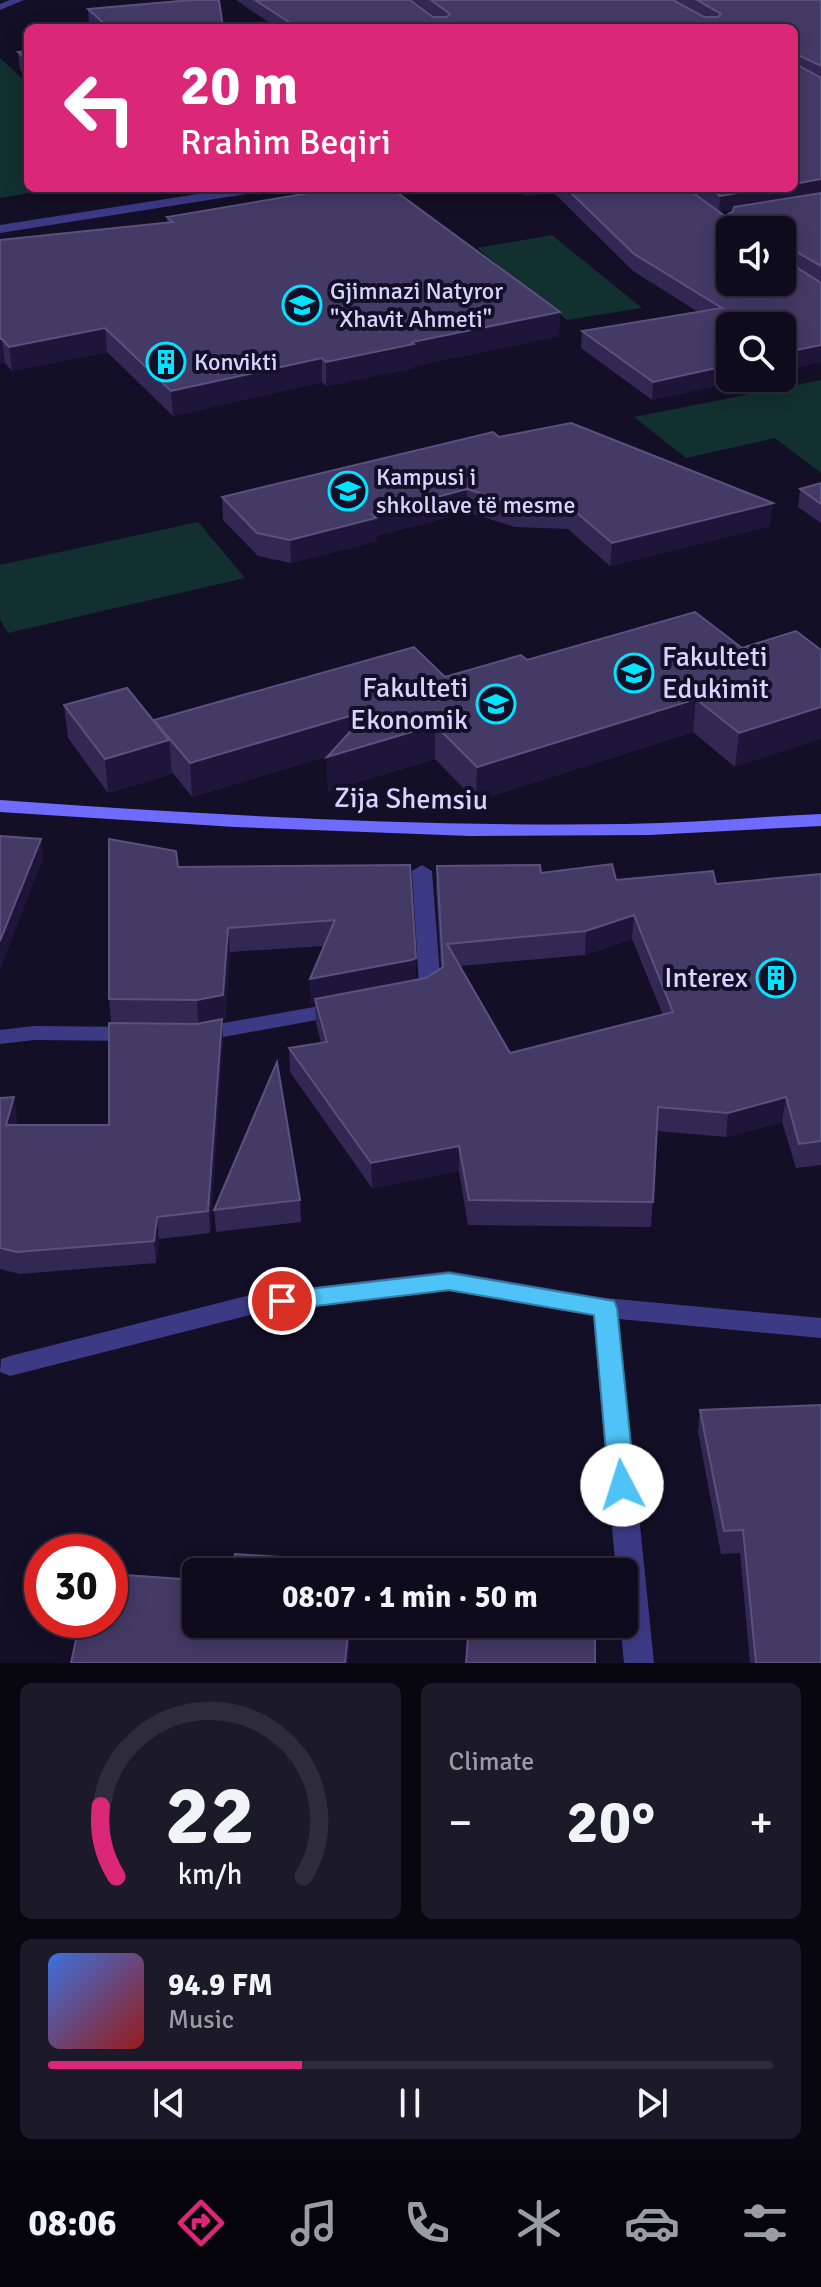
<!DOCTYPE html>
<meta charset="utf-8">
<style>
:root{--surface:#0e0b1c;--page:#1c1929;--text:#f1f3f6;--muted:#9b9ba3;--line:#2e2b3b;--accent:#db2777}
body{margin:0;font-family:Signika,sans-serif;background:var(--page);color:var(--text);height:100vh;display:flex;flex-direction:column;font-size:30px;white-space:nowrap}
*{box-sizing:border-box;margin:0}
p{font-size:26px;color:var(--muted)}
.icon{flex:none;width:44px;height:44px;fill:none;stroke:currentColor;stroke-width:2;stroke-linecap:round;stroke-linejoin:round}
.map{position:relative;height:1663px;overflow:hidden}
.details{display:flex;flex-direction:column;gap:20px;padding:20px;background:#08060f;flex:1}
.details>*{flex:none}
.top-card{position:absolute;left:24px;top:24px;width:774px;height:168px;border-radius:12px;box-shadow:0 4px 20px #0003,0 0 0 2px var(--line);background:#db2777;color:#fff;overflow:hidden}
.buttons{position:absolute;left:716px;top:216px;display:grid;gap:16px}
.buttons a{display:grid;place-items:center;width:80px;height:80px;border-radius:12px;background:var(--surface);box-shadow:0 4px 20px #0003,0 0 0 2px var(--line);font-size:40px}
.speed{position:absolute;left:24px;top:1534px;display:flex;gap:16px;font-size:40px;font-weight:700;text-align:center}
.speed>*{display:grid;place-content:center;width:104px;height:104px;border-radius:50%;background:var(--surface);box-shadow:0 4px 20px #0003,0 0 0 2px var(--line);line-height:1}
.speed .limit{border:12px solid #d22;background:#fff;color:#111}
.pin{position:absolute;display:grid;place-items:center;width:68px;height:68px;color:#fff;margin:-34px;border:4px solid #fff;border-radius:50%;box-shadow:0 2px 8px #0007}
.me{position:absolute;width:88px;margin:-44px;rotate:355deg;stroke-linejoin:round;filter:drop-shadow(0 0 6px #0008)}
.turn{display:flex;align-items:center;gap:28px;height:168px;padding:0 24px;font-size:36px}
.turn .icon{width:104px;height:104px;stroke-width:2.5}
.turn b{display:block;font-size:56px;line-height:68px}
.big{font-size:60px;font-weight:700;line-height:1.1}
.details .widget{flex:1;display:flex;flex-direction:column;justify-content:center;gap:12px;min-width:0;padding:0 28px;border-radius:12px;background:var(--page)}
.details .dial{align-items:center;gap:0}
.dial svg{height:208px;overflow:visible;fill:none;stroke:var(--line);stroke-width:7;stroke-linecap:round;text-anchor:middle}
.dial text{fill:var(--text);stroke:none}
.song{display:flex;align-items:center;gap:24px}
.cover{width:96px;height:96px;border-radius:12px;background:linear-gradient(135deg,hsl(220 70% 55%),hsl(0 70% 35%))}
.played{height:8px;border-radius:4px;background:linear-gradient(90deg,var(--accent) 35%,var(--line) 35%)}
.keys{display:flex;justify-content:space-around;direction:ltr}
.heat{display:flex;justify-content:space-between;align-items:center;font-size:44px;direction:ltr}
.details .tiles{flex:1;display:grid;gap:20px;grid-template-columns:1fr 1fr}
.widget:last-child{grid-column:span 2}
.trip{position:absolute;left:182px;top:1558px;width:456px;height:80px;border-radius:12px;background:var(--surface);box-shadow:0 4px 20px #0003,0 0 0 2px var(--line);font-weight:700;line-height:80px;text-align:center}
.menu{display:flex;height:128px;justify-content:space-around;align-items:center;background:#06040b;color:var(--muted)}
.menu .icon{width:56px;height:56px}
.menu .active{color:var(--accent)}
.menu b{font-size:36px;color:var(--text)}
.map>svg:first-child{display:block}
.green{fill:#12302f}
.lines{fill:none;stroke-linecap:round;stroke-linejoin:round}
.minor{fill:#3d3a85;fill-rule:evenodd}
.secondary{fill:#6f6bff;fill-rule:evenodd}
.wall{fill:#312854;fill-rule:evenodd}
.shaded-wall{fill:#1d163a}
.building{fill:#433a66;stroke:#5a527e;stroke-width:2;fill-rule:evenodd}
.route{fill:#4fc3f7;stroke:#337fa1;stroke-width:2}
.labels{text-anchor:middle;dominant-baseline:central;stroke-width:8;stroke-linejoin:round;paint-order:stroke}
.far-poi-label{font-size:24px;fill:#d9d4ff;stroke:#130f26;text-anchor:start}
.poi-label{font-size:28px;fill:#d9d4ff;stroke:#130f26;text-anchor:end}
.street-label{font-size:28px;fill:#d9d4ff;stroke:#130f26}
</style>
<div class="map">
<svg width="821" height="1663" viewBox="0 0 821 1663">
<rect width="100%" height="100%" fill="#130f26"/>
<path class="green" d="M0,58l28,26v104l25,1 -53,9z
M552,235l90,73 -75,12 -90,-72z
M821,380v93l-46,-35 -89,20 -52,-41z
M198,522l47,56 -237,55 -8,-13v-55z"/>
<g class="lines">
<path class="minor" d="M10,0h14l-24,10v-6z
M236,188h29l-6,4 -259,41v-8z
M422,865l10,6 9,117c-7,10 -21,15 -33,12l-3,-5 14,-10 -7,-114z
M342,1002l8,2 3,5 -3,5 -154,28 -8,-2 -3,-5 3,-5 8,-2z
M34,1026l102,1 8,2 3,5 -3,5 -8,2 -102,-1 -34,4v-14z
M449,1271l156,27 216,20v20l-202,-19 35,344h-30l-4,-39h4v-52h-8l-23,-256 -144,-25 -195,23 -244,62 -10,-4 1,-13 9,-3 244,-62z"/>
<path class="secondary" d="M0,800c208,15 417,27 626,24 65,-1 130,-7 195,-10v12l-171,9 -180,1 -235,-9 -235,-15z"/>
</g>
<path class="wall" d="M236,0h174l25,17 -23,-17h409v362l-39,9v-45l-52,52h20l-98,22 -71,-52 1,-17 116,-19 -65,-41 -80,-79 -26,4 -12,-8h279v-160h-517zM733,209v2l-8,5 -5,-4z
M88,9l135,19h-132l-2,-2z
M28,51v26l-8,-7 -2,-18z
M167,217l393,95 -1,24 -145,30v2l-88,18 -4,-4 -149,34 -66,-64 -95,19 -7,-8 -5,1v-124l167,-17z
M499,437l271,89 -160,40 -42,-37 -53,-2 -48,-15 -91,24 1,5 -86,22 -33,-7 -35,-36 -1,-23z
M821,483v40l-23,-16 2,-18z
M796,631l-61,136 -42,-35 -217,69 -41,-42 -107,32 -1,-34 1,-1 -136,41 -20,-25v2l-64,19 -40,-55 -4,-33 90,16 291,-44 82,-17 215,-12z
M410,865l6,115 10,-2 15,-10 -5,-79 1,-23 104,7 75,7 100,4 105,-10v291l-25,3 -14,-46 -56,15 -69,-6 -6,96 -183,-2 -9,-54 -87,17 -82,-116 -1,-24 32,-5 -5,-20 -1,-20 -4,1 -1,-25 14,-33 -94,6 -5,68 -3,1 1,19 -13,193 -51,6 -3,24 -136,11 -20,-5v-171l17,21 -1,6h93l2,-102 -2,-24 69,-132zM632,939l31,76 -153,38 -50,-87 125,-11z
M300,1200l1,22 -85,10 -2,-22z
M700,1410l121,253h-71l-10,-110 -19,1 -23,-122z"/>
<path class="shaded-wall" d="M821,179v16l-102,17 1,-16 47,-8h27v-4z
M527,188h26v4l-26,4z
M785,245l-1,16 -2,1v-15z
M560,312l-1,24 -145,30v2l-88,18v-24l86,-20z
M105,328l2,24 -95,19 -3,-24z
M0,339h2l3,24 -5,1z
M821,345v17l-39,9v-18z
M322,358v24l-149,34 -2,-25z
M730,365v13h20l-98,22 1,-18z
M467,489v23l-91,24 1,5 -86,22 -1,-23 82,-26z
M773,503l-3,23 -160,40 2,-23z
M696,699l-3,33 -217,69 1,-34z
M821,707v32l-86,28 4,-34z
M370,710l1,33 -179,54 -2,-34z
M435,725v34l-107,32 -1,-34z
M169,740l3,34 -64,19 -3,-34z
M41,839l2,20 -43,111v-29z
M634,915l-2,24 -47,16 1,-24z
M228,928l2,24 -5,68 -3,1 1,19 -13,193 -13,-233z
M416,958v25l-101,16v4l-4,1 -1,-25z
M14,1097l3,22 -7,28 -4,-22z
M786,1097l-4,25 -56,15 2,-24z
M459,1146v25l-87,17 -1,-25z
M157,1217l2,22 -3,24 -2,-22z
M349,1624h3l-4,39h-3z"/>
<path class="building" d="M191,0h28l4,28h-114l-21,-19z
M255,0h155l23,17h14l3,-3 -19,-14h242l31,17h14l3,-3 -24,-14h124v66l-27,-13v-25h-496z
M28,51v10l-10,-9z
M794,63l27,15v101l-27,5z
M339,188h52l169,124 -148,30 2,2 -88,18 -4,-4 -151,33 -66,-63 -96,19 -7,-8h-2v-99l173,-18 -6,-5z
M566,188h120l39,28 8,-5 1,-4 87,-14v73l-36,-21 -3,2v-17h-52v52h52v-24l39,25v62l-39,8v-27h-52v39l-77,17 -71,-51 140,-23 -88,-54z
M709,188h58l-47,8z
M571,423l202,80 -161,40 -43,-37 -53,-2 -49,-15 -95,25 4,4 -86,22 -33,-7 -35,-36 271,-65 6,5z
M821,483v21l-21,-15z
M695,612l47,36 54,-17 25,19v57l-82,26 -43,-34 -219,68 -42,-42 -108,32 43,-47 -180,53 -36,-43 260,-73 31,30 76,-22 6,5z
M127,688l42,52 -64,19 -41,-54z
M0,836l41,3 -41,102z
M109,839l67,12 2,16 232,-2 6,93 -5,2 -101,19 25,-59 -107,8 -5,67 -26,5 -88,-1z
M612,864l4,16 97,-9 3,13 105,-10v267l-22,3 -13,-47 -58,16 -70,-6 -5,95 -184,-2 -10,-54 -88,17 -82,-115 38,-6 -12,-43 111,-21 17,-11 -6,-101 103,-1 1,8zM634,915l39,97 -163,41 -63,-109 139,-13z
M222,1019l-14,192 -51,6 -3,24 -137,11 -17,-4v-150l14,-1 -8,28h103v-102l88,1z
M277,1062l23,138 -86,10z
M821,1405v258h-65l-13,-133 -19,1 -24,-121z
M235,1554l121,8 -1,10h-123z
M110,1574l86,6v44h153l-4,39h-274l9,-43h30z
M469,1624h126v39h-129z"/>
<path class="route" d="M449,1273l165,28 3,7 18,177 -4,8 -9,3 -9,-3 -4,-8 -15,-170 -145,-25 -167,20 -8,-3 -4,-6 4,-7 8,-2z"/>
<defs>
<g id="school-ring" transform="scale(2)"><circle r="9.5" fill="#130f26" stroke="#00e5ff" stroke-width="1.5"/><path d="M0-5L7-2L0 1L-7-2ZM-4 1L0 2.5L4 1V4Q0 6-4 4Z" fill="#00e5ff"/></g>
<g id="building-ring" transform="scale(2)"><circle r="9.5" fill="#130f26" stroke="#00e5ff" stroke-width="1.5"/><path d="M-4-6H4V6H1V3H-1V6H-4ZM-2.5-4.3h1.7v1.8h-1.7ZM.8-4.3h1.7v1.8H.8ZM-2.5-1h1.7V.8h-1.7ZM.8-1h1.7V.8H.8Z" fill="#00e5ff"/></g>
<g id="university-ring" transform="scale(2)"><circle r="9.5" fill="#130f26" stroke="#00e5ff" stroke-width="1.5"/><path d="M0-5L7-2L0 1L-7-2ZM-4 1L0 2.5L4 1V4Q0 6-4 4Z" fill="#00e5ff"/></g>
</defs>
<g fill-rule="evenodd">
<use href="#school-ring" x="302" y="305"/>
<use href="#building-ring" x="166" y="362"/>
<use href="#school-ring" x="348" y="491"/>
<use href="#university-ring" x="634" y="673"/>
<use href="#university-ring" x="496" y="704"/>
<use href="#building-ring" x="776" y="978"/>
</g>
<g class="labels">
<g class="far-poi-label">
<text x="330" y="291">Gjimnazi Natyror<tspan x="330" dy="28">"Xhavit Ahmeti"</tspan></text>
<text x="194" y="362">Konvikti</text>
<text x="376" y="477">Kampusi i<tspan x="376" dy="28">shkollave të mesme</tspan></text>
</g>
<g class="poi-label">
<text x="662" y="657" text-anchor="start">Fakulteti<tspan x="662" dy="32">Edukimit</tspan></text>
<text x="468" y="688">Fakulteti<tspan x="468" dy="32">Ekonomik</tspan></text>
<text x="748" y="978">Interex</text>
</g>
<g class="street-label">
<text transform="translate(411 799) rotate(1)">Zija Shemsiu</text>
</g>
</g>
</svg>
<div class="buttons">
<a><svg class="icon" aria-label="sound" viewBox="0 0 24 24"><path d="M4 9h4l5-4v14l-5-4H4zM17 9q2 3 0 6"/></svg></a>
<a><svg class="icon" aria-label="search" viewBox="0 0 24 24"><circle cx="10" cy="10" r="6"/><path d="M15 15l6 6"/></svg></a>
</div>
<div class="speed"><div class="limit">30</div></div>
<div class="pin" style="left:282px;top:1301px;background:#d93025"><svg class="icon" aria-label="arrive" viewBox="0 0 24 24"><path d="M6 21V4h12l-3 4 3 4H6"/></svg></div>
<svg class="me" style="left:622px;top:1485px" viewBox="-20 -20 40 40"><circle r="19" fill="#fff"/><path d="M0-13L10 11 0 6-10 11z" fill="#4fc3f7"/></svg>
<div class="trip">08:07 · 1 min · 50 m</div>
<div class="top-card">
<div class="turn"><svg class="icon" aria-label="left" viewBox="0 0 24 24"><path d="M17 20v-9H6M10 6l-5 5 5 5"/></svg><div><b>20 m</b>Rrahim Beqiri</div></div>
</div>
</div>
<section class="details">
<div class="tiles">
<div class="widget dial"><svg viewBox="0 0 100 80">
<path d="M14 69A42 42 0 1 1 86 69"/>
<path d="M14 69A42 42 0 0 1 8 42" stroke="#db2777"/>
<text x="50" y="56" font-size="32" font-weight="700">22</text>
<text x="50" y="72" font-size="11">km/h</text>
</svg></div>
<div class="widget"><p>Climate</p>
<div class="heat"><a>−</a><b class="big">20°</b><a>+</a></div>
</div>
<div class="widget">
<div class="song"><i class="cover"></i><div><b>94.9 FM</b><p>Music</p></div></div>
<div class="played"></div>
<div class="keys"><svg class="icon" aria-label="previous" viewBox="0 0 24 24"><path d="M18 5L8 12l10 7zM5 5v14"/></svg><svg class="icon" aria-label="pause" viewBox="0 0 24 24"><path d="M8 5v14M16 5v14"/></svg><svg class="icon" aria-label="next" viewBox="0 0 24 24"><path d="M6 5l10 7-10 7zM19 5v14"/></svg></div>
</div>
</div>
</section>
<nav class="menu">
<b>08:06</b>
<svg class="icon active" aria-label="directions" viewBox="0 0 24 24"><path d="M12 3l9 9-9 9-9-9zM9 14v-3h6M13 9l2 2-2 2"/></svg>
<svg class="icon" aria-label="music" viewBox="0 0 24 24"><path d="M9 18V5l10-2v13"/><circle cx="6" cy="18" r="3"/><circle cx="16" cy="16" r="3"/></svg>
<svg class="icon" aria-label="phone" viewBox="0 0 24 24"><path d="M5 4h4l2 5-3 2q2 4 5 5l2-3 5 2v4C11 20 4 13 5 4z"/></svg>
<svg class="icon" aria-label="climate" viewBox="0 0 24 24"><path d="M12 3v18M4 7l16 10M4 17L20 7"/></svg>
<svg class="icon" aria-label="car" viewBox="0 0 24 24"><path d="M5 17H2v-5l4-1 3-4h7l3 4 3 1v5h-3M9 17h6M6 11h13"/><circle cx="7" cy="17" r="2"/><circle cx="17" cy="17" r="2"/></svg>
<svg class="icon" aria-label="filters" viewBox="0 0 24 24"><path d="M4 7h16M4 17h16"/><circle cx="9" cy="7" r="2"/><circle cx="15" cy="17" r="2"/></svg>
</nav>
